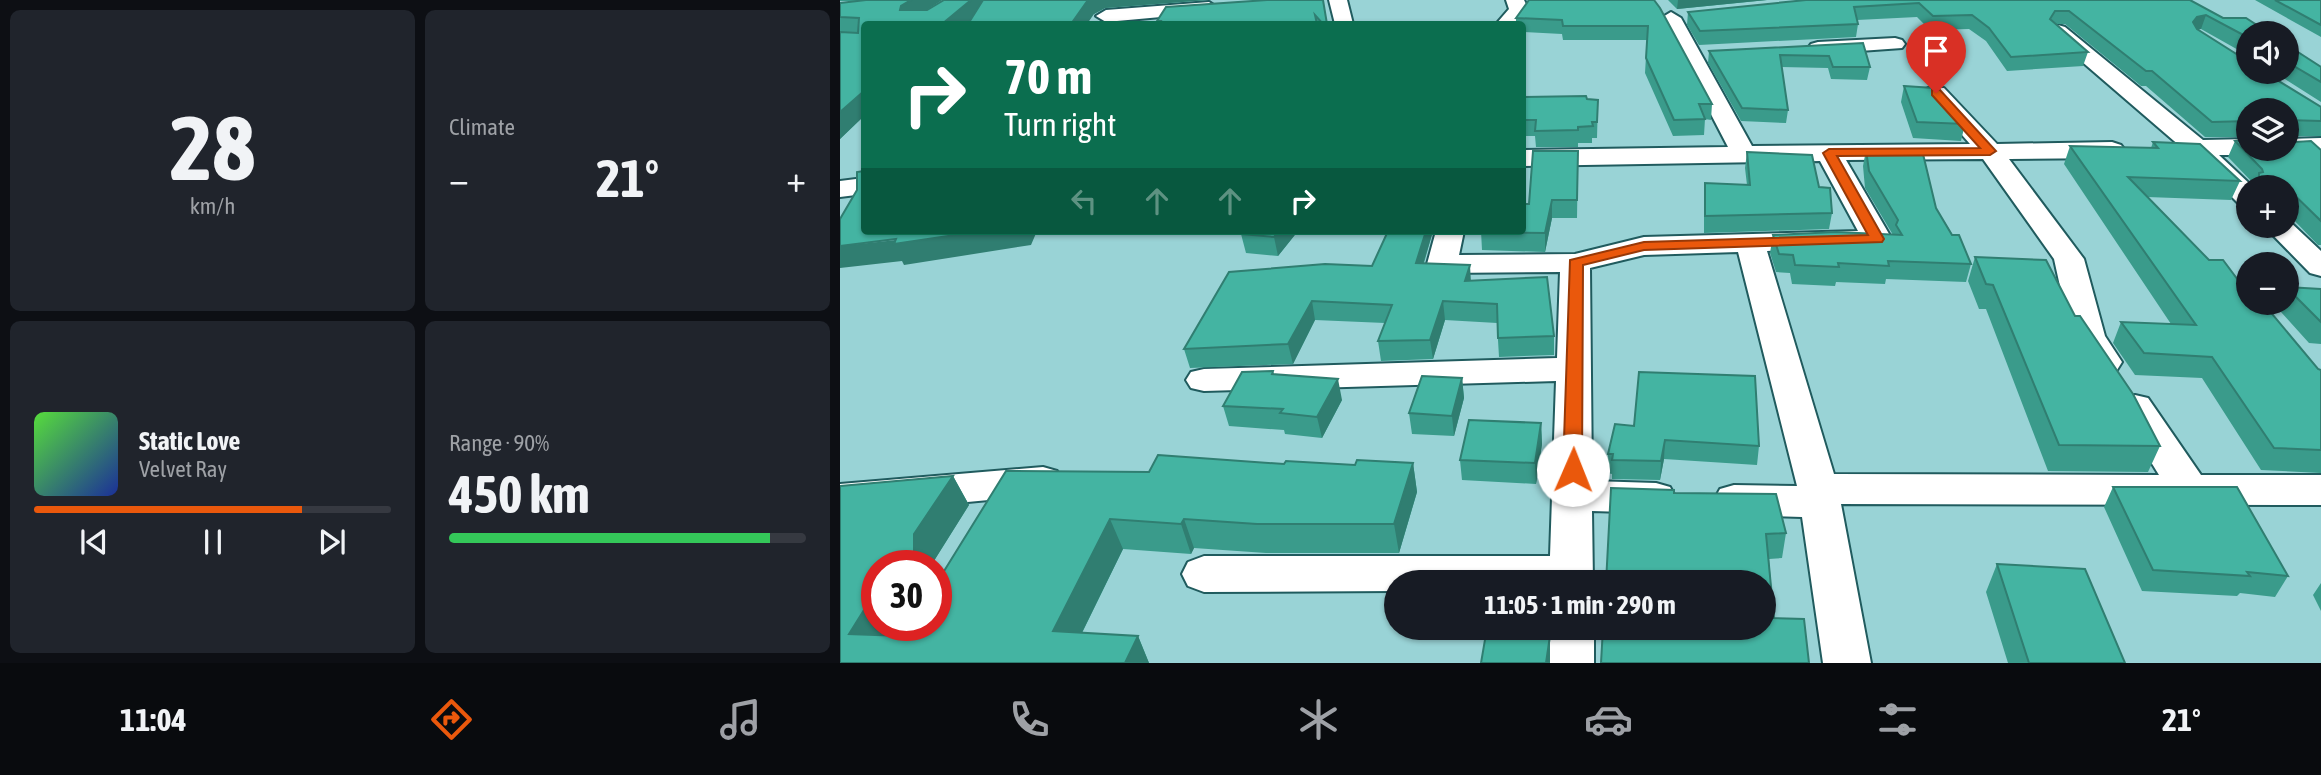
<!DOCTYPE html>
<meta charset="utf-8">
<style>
:root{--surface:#171b24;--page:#20242c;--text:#f1f3f6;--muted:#9ea1a6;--line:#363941;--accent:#ea580c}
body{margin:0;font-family:"Asap Condensed",sans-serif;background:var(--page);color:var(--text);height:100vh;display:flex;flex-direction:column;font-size:26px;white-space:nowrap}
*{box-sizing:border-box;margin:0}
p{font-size:23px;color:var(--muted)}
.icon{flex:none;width:38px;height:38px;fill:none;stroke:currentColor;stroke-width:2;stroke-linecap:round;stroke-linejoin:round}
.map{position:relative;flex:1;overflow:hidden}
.drawer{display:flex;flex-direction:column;gap:10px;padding:10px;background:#0d0f14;width:840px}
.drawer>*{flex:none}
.top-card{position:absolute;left:21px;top:21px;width:665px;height:214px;border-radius:7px;box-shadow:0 2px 5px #0004;background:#0b6e4f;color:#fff;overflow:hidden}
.fabs{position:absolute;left:1396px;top:21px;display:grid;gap:14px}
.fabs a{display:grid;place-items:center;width:63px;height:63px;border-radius:50%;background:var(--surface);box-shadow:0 2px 5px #0004;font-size:35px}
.speed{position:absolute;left:21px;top:550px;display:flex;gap:14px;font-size:35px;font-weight:700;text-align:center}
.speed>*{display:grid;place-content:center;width:91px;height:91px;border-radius:50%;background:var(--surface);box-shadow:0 2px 5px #0004;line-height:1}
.speed .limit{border:10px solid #d22;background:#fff;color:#111}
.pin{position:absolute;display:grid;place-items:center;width:60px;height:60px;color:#fff;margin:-72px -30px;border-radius:50% 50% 50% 0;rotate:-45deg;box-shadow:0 0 7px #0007}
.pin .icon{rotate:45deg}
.me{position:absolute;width:77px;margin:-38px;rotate:1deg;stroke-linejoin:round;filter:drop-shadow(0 0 5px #0008)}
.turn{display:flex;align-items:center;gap:24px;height:147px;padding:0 28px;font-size:32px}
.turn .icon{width:91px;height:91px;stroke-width:2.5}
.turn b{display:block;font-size:49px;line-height:60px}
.lanes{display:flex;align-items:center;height:66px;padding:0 28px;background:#0003;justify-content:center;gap:35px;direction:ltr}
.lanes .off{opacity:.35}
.big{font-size:52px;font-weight:700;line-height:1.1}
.drawer .card{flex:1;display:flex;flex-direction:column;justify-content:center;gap:10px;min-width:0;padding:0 24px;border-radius:10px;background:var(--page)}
.drawer .dial{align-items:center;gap:0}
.dial b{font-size:91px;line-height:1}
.song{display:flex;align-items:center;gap:21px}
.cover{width:84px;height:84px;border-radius:10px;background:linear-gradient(135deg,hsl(110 70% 55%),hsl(230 70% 35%))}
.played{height:7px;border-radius:4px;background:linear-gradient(90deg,var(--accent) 75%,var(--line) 75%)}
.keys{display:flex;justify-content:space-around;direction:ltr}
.heat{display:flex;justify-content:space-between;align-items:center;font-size:38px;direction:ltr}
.charge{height:10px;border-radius:5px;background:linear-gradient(90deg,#34c759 90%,var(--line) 0)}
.drawer .tiles{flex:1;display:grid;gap:10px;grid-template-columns:repeat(2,1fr)}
.trip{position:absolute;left:544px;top:570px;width:392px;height:70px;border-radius:35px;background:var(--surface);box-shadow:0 2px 5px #0004;font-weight:700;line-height:70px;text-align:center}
.tab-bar{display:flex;height:112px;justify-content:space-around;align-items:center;background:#090b0e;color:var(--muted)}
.tab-bar .icon{width:49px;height:49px}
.tab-bar .current{color:var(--accent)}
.tab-bar b{font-size:32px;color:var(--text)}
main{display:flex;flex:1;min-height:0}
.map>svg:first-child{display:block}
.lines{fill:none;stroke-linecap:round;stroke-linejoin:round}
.minor-casing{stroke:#205b5e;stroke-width:4}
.minor{fill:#fff;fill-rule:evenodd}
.wall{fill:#3a9b8b}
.shaded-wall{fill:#307e71}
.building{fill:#44b4a2;stroke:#307e71;stroke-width:2}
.route{fill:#ea580c;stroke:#983908;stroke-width:2}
</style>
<main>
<section class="drawer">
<div class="tiles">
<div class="card dial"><b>28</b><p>km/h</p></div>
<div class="card"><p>Climate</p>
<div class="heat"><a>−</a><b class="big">21°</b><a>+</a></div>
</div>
<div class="card">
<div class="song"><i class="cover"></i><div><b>Static Love</b><p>Velvet Ray</p></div></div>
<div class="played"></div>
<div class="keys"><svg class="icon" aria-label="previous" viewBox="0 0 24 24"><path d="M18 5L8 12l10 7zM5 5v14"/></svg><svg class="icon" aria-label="pause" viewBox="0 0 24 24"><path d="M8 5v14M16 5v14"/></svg><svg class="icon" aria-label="next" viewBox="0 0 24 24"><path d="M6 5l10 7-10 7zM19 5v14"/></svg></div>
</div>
<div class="card"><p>Range · 90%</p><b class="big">450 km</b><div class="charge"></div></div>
</div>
</section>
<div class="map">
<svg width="1481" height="663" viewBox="0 0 1481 663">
<rect width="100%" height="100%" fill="#99d3d6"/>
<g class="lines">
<g class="minor-casing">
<path id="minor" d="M489,0h18l6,24h-18z
M666,0h18l5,10 -13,14h-20l13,-15z
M369,2l9,6 -2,4 -110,10 -10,-6 10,-6z
M831,12l10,6 71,128 218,-2 -45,-51 3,-5h16l53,56 115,-2 9,3 4,5 -4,5 -9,3 -103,1 75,100 21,77 17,26 -5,8 -12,3 -12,-3 -22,-34 -17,-77 -71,-100 -137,1 46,79 -5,6 -120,6 67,223 325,1 -42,-68 5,-9 13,-3 13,3 53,77h120v30l-480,-1 30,159h-48l-21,-146 -68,-2 -14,-4 -6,-11 6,-11 14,-4 63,1 -59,-234 -94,3 -54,13 2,213 64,2 14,4 6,11 -6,11 -14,4 -64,-2 1,72h-197v8l-192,1 -16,-6 -6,-12 6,-12 16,-6h346l6,-175 -352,10 -13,-3 -5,-8 5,-8 13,-3 353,-11 3,-86 -118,1 -11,-3 -4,-6 9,-33h28l-5,24 116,-1 69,-17 214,-6 -38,-70 -298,5v-16l206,-3 -67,-129z
M1218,25l7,2 138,113 46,-1v10h11l-11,6h-30l34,32h-4v19l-10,-2 -43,-43 -3,-6 -5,-2 -137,-118 -3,-4 3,-4z
M1055,38l7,2 3,4 -3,4 -84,6 -7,-2 -3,-4 3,-4 7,-2z
M1481,138v16l-34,1 -11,-6h11v-10z
M24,178v16l-24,3v-16z
M1448,220l33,31v25l-11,-3 -46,-47h23z
M203,467l14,4 6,10 -6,10 -14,4 -203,19v-30z
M708,628h46v35h-48z"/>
</g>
<use href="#minor" class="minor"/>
</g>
<path class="wall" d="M0,0h24l-3,1 81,-1 -16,10h1l17,-10h263l-102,8 -11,6 -125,8 -3,2h-102v92l-24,23v-136l19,-2h-19z
M483,0l4,24h-169l-1,-3z
M814,0l58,104 -1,16 -6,-1 -1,16 -31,1 -28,-63 2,-33h-84l-1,-6 -40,-2v-8h-6v-6z
M828,0h99l-90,9z
M966,0h384l59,33v23l-48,-27 -4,1 124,77v29h-32l-1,2 33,12v95h-3l-31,-32v-26h-34l1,-3 -26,-27 7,-16 52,8v-39h-38v27h-44l-59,-51h-5l-76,-62h-9l32,28 -5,14 -76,5 -21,-30 -17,-12 -39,1 -13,-13 -60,3 1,4 -2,13 -157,8 -12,-20 1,-13z
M1415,0h66v37z
M1023,43l7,24 -3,13 -36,-1 -3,-11 -47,-1 7,43 -2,13 -45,-2 -33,-58 1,-12z
M1447,45l34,22v35l-47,-30h13z
M1064,86l61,38 -4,17 -48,-3 -12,-36z
M682,97l76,3 -1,38h-5v5h-14v4h-42l-1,-11h-13z
M1313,142l87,39 -9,19 -84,-3 102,106h38v-16l34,2v55l-12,-1 -28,-31 -13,-2 50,59 3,1v103l-60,-3 -59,-92 -67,-3 -22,-32 8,-21 50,2 -107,-160 6,-18 81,2z
M1026,150l70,58 35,56 -5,18 -80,-3 -1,5 -49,-2 -1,4 -43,-2 -2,-11 -14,-1 -6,-19 3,-18h120l-28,-47 -2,-22z
M738,151l-1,67h-25l-7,34 -63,-2 -1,-19 48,-27z
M907,152l72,35 13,26 -3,16 -125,4v-34l1,-16 42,2 -2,-17z
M458,231l-20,25 -32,-3 -5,-19z
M548,231h45l-9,32 47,18 83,55v19l-55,2 -2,-34 -52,-3 -12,39 -52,2 -3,-20 7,-18 -70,-3 -22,44 -103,4 -6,-19 188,-83z
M1135,257l100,59 85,130 -12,26 -100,-1 -62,-162h-7l-11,-28z
M433,371l1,3 68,26 -20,38 -37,-4 -1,-4 -55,-4 -6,-20z
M622,378l2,20 -10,38 -42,-2 -3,-21z
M701,423l1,21 -6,40 -74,-4 -2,-20z
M775,424l144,22 -2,19 -93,-6 -4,21 -48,-1v-5l-5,-1 1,-19z
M573,463l4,29 -18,61h-133l-72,-5 -3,6 -68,-5 -41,84 56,3 11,27h-309v-177l113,-10 16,29 -37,59v1h-55v60l10,10 16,1 246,-164 135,-8 71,1z
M1273,487l175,89 -13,21 -35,-4 -3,3 -95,-5 -38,-84z
M834,493l112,40 -4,25 -13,1 5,59 35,45z
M1157,564l128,99h-117l-22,-71z
M1481,583v28l-8,-16z"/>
<path class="shaded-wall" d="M71,0h31l-34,22 -8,-12 1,-4z
M131,0h23l-28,24h-24z
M248,0h119l-102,8 -11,6 -7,10h-16z
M838,0h89l-90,9z
M1366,15l-5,14 -9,1 1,-8 4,-5z
M24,91v25l-24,23v-27z
M712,200v18l-7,34v-19z
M142,231h55l-6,14 -127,20 -2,-4 -62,7v-22z
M439,231h19l-20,25 -4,-19z
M586,231h7l-15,50 -2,-18z
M630,265l1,18 -6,-2z
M472,301l3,19 -22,44 -5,-20z
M603,301l2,19 -12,39 -3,-19z
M1419,303h12l-4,6z
M622,378l2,20 -10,38 -2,-20z
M498,379l4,21 -20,38 -5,-21z
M701,423l1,21 -6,40 -1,-21z
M825,440l-1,19 -4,21 1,-19z
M573,463l4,29 -18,61 -5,-29z
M113,476l16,29 -37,59v1h-18v-31z
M270,519l13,30 -55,112 -15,-30z
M344,519l10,29 -3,6 -10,-30z
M34,594l3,4v27h16l-22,38 -22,-29z
M298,636l11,27h-24z
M710,636v27h-4z"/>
<path class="building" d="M26,0h45l-10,6 -1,4h27l17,-10h27l-29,24h-78v67l-24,21v-80l18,1 1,-15 -19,-1v-14z
M143,0h105l-17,24h-103z
M427,0h56l4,24h-4l-8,-9 2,9h-157l1,-3h-4l9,-14z
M689,0h125l6,8 52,96h-13l6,15 -31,1 -28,-62 2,-32h-85l-1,-6 -46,-2z
M966,0h384l33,18h23l23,15h-20v5l-43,-23 -9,2 -4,5 4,7 52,33v10h15l57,35v14l-34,-1 5,4v6l-5,1v-21h-38v11l-37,1 -60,-51h-6l-77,-60h-14l-5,8 38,33 -77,5 -22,-29 -17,-13 -39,1 -14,-13 -65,4 4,17 -158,7 -12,-19z
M1435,0h46v25z
M1023,43l7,24h-37l-4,-11 -49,-1 8,55 -46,-2 -33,-57z
M1447,45l34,22v15l-34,-20z
M1064,86l30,2 31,36 -48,-2z
M746,96l1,3 11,1 -1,22h-5l1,4 -15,1v3l-43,1 1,-11h-14v-23z
M1447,138l8,4 16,-1 10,9v71l-37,-36 -25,-1v-11l4,-1 -1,-3 -27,-28 14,-2v10h38z
M1313,142l47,2 40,37 -112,-4 81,83h14l18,24 8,1v18h14l55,66 3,1v80l-47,-2 -62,-91 -68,-4 -23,-31 75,3 -126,-179 88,2z
M1026,150l57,4 13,54 16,27h7l12,29 -83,-3 1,5 -51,-3 1,4 -44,-2 -2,-10 -14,-1 -6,-19 63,-3 66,3 -6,-10 2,-5 -29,-49z
M693,151h45l-1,49h-25l-7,33 -64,-1 41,-1v-27h7z
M907,152l65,3 7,32 11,1 2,25 -127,3v-33l45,2z
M24,171v60h118l-88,13 2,-5 -56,7v-27l17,-29v-18z
M404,231h35l-5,6 -33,-3z
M548,231h38l-10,32 54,2 -5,16 82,-4 7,59 -56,2 -1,-34 -54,-3 -13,39 -52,1 14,-36 -80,-4 -24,43 -104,5 45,-77 96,-8 47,2z
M1135,257l71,3 29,56h5l53,78 27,52 -101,-1 -66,-160 -7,-1z
M1447,287l34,2v33l-30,-30 -4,-1z
M433,371l-1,3 66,5 -21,38 -37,-4 3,-4 -60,-3 19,-34z
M799,372l116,4 4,70 -94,-6 -4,21 -49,-1 1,-6h-5l7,-30 19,2z
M582,376l40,2 -10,38 -43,-3z
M629,420l72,3 -6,40 -75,-3z
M318,455l126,9 2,-3 69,4 2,-5 56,3 -19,61h-137l-73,-5 -3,5 -71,-5 -57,112 85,5 -13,27h-285v-177l113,-10 -39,58v31h-37v29h-3l-25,40 54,2 7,-11h26v-41l70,-113 143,1z
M1273,487h124l51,89 -41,-4 3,4 -97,-6z
M771,488l63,2v3l102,1 10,39 -20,1 8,84 30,1 5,44h-208l2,-35h161v-45h-158z
M1157,564l88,5 40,94h-96z
M647,628h56l-1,5 8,3 -4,27h-65z"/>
<path class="route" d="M1092,90h8l56,61 -6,4 -153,1 47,83 -2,3 -238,8 -61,15 -1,205 -3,5h-13l-3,-5 7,-210 74,-18 224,-7 -45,-82 6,-4 151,-1 -48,-53z"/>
</svg>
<div class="fabs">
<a><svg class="icon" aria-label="sound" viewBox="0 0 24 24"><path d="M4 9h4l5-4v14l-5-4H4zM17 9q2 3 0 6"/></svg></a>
<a><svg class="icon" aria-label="layers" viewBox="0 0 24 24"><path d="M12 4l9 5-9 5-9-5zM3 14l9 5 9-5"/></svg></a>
<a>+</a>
<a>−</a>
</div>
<div class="speed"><div class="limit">30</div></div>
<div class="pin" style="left:1096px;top:93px;background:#d93025"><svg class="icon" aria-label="arrive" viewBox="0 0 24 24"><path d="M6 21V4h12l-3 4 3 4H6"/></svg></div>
<svg class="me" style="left:733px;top:470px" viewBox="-20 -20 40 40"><circle r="19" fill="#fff"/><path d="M0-13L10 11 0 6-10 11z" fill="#ea580c"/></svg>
<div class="trip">11:05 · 1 min · 290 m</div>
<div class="top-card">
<div class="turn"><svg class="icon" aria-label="right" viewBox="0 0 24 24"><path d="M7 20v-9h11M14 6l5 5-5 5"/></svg><div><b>70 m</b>Turn right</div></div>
<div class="lanes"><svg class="icon off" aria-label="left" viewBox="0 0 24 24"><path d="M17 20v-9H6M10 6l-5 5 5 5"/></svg><svg class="icon off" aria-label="ahead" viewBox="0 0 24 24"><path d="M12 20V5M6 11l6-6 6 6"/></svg><svg class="icon off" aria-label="ahead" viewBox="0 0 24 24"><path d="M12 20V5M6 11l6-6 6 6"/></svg><svg class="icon" aria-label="right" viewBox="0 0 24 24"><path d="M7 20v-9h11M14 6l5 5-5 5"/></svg></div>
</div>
</div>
</main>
<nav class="tab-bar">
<b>11:04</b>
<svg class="icon current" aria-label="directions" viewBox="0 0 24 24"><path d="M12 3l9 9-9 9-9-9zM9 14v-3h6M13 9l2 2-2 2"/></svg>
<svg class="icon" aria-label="music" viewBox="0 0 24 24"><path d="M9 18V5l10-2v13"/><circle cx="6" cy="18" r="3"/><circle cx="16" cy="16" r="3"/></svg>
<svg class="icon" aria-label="phone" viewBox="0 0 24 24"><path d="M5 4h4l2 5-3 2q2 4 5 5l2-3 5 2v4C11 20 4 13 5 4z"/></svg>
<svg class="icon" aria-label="climate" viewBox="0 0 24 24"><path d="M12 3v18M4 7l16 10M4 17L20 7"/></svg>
<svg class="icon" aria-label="car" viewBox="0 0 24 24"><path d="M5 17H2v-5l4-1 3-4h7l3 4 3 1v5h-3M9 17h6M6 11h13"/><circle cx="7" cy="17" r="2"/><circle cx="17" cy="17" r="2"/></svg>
<svg class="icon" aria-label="filters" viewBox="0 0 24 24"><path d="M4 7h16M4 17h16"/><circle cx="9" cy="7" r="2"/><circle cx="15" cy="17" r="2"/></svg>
<b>21°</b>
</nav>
